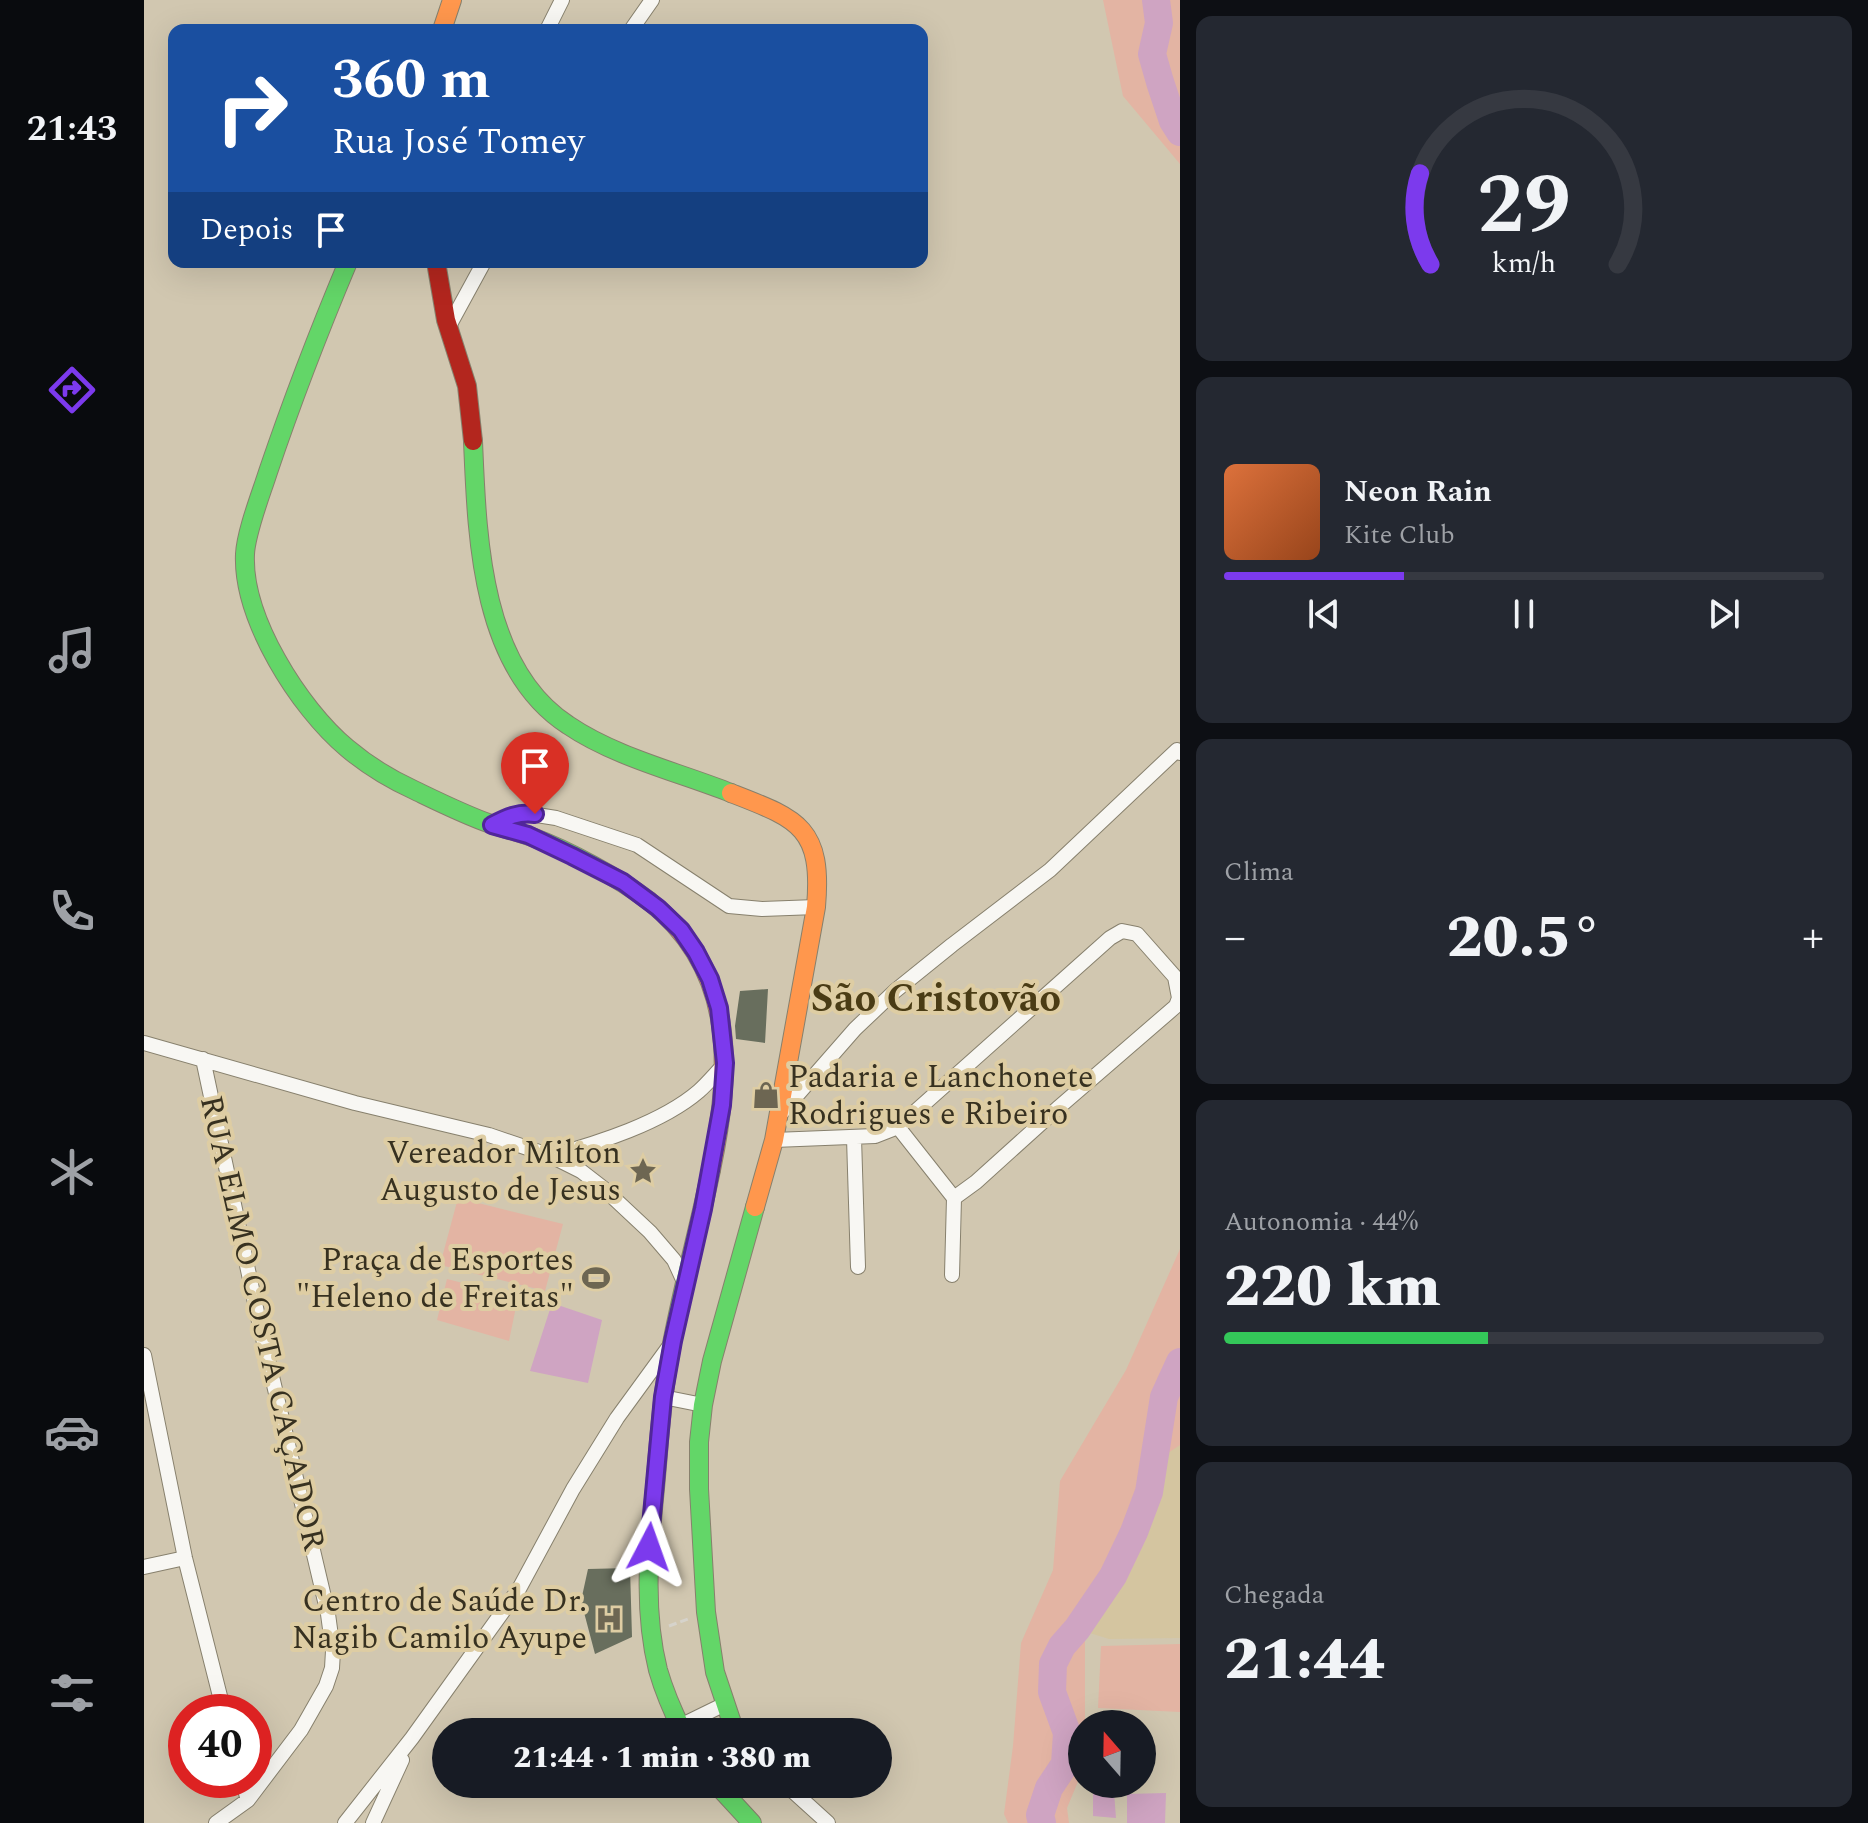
<!DOCTYPE html>
<html lang="pt">
<meta charset="utf-8">
<style>
:root{--surface:#171b24;--page:#242831;--text:#f1f3f6;--muted:#9ea1a6;--line:#363941;--accent:#7c3aed}
body{margin:0;font-family:Spectral,serif;background:var(--page);color:var(--text);height:100vh;display:flex;flex-direction:column;font-size:30px;white-space:nowrap}
*{box-sizing:border-box;margin:0}
p{font-size:26px;color:var(--muted)}
.icon{flex:none;width:44px;height:44px;fill:none;stroke:currentColor;stroke-width:2;stroke-linecap:round;stroke-linejoin:round}
.map{position:relative;flex:1;overflow:hidden}
.side{display:flex;flex-direction:column;gap:16px;padding:16px;background:#0d0f14;width:688px}
.side>*{flex:none}
.guide{position:absolute;left:24px;top:24px;width:760px;height:244px;border-radius:16px;box-shadow:0 8px 32px #0002;background:#1a4fa0;color:#fff;overflow:hidden}
.needle{width:52px;rotate:340deg}
.controls{position:absolute;left:924px;top:1710px;display:grid;gap:16px}
.controls a{display:grid;place-items:center;width:88px;height:88px;border-radius:50%;background:var(--surface);box-shadow:0 8px 32px #0002;font-size:40px}
.speed{position:absolute;left:24px;top:1694px;display:flex;gap:16px;font-size:40px;font-weight:700;text-align:center}
.speed>*{display:grid;place-content:center;width:104px;height:104px;border-radius:50%;background:var(--surface);box-shadow:0 8px 32px #0002;line-height:1}
.speed .limit{border:12px solid #d22;background:#fff;color:#111}
.pin{position:absolute;display:grid;place-items:center;width:68px;height:68px;color:#fff;margin:-82px -34px;border-radius:50% 50% 50% 0;rotate:-45deg;box-shadow:0 0 8px #0007}
.pin .icon{rotate:45deg}
.me{position:absolute;width:88px;margin:-44px;rotate:4deg;stroke-linejoin:round;filter:drop-shadow(0 0 6px #0008)}
.turn{display:flex;align-items:center;gap:28px;height:168px;padding:0 32px;font-size:36px}
.turn .icon{width:104px;height:104px;stroke-width:2.5}
.turn b{display:block;font-size:56px;line-height:68px}
.then{display:flex;align-items:center;height:76px;padding:0 32px;background:#0003;gap:16px;font-size:30px}
.big{font-size:60px;font-weight:800;line-height:1.1}
.side .tile{flex:1;display:flex;flex-direction:column;justify-content:center;gap:12px;min-width:0;padding:0 28px;border-radius:16px;background:var(--page)}
.side .dial{align-items:center;gap:0}
.dial svg{height:208px;overflow:visible;fill:none;stroke:var(--line);stroke-width:7;stroke-linecap:round;text-anchor:middle}
.dial text{fill:var(--text);stroke:none}
.song{display:flex;align-items:center;gap:24px}
.cover{width:96px;height:96px;border-radius:12px;background:linear-gradient(135deg,hsl(20 70% 55%),hsl(20 70% 35%))}
.played{height:8px;border-radius:4px;background:linear-gradient(90deg,var(--accent) 30%,var(--line) 30%)}
.keys{display:flex;justify-content:space-around;direction:ltr}
.heat{display:flex;justify-content:space-between;align-items:center;font-size:44px;direction:ltr}
.charge{height:12px;border-radius:6px;background:linear-gradient(90deg,#34c759 44%,var(--line) 0)}
.trip{position:absolute;left:288px;top:1718px;width:460px;height:80px;border-radius:40px;background:var(--surface);box-shadow:0 8px 32px #0002;font-weight:800;line-height:80px;text-align:center}
main{display:flex;flex:1;min-height:0}
.dock{display:flex;flex-direction:column;width:144px;justify-content:space-around;align-items:center;background:#090b0e;color:var(--muted)}
.dock .icon{width:56px;height:56px}
.dock .active{color:var(--accent)}
.dock b{font-size:36px;color:var(--text)}
.map>svg:first-child{display:block}
.built{fill:#d4c5a0}
.green{fill:#e3b4a3}
.water{fill:#cfa4c2}
.lines{fill:none;stroke-linecap:round;stroke-linejoin:round}
.river{stroke:#cfa4c2;stroke-width:28}
.building{fill:#686e5d}
.street-casing{stroke:#87806d;stroke-width:16}
.fast-casing{stroke:#87806d;stroke-width:20}
.slow-casing{stroke:#87806d;stroke-width:20}
.jam-casing{stroke:#87806d;stroke-width:20}
.path{stroke:#d6d3cb;stroke-width:3;stroke-dasharray:8 4;stroke-linecap:butt}
.street{stroke:#f8f7f3;stroke-width:14}
.fast{stroke:#63d668;stroke-width:18}
.slow{stroke:#ff974d;stroke-width:18}
.jam{stroke:#b3261e;stroke-width:18}
.route-casing{stroke:#51269a;stroke-width:20}
.route{stroke:#7c3aed;stroke-width:14}
.labels{text-anchor:middle;dominant-baseline:central;stroke-width:8;stroke-linejoin:round;paint-order:stroke}
.poi-label{font-size:32px;fill:#373120;stroke:#decda3;text-anchor:end}
.street-label{font-size:32px;fill:#373120;stroke:#decda3}
.district-label{font-size:40px;font-weight:bold;fill:#4a3c15;stroke:#decda3}
</style>
<main>
<nav class="dock">
<b>21:43</b>
<svg class="icon active" aria-label="directions" viewBox="0 0 24 24"><path d="M12 3l9 9-9 9-9-9zM9 14v-3h6M13 9l2 2-2 2"/></svg>
<svg class="icon" aria-label="music" viewBox="0 0 24 24"><path d="M9 18V5l10-2v13"/><circle cx="6" cy="18" r="3"/><circle cx="16" cy="16" r="3"/></svg>
<svg class="icon" aria-label="phone" viewBox="0 0 24 24"><path d="M5 4h4l2 5-3 2q2 4 5 5l2-3 5 2v4C11 20 4 13 5 4z"/></svg>
<svg class="icon" aria-label="climate" viewBox="0 0 24 24"><path d="M12 3v18M4 7l16 10M4 17L20 7"/></svg>
<svg class="icon" aria-label="car" viewBox="0 0 24 24"><path d="M5 17H2v-5l4-1 3-4h7l3 4 3 1v5h-3M9 17h6M6 11h13"/><circle cx="7" cy="17" r="2"/><circle cx="17" cy="17" r="2"/></svg>
<svg class="icon" aria-label="filters" viewBox="0 0 24 24"><path d="M4 7h16M4 17h16"/><circle cx="9" cy="7" r="2"/><circle cx="15" cy="17" r="2"/></svg>
</nav>
<div class="map">
<svg width="1036" height="1823" viewBox="0 0 1036 1823">
<rect width="100%" height="100%" fill="#d1c7b0"/>
<path class="built" d="M1033,1445h3v193l-71,1 -32,-10 36,-53 21,-44 15,-40 1,-6 6,-8 12,-25z"/>
<path class="green" d="M959,0h77v164l-57,-68z
M314,1198l105,26 -18,67 -105,-26z
M1036,1249v196l-12,8 -83,179v92h-3v48l-15,36 2,15h-61l-4,-9 9,-68 8,-103 32,-73 7,-89 66,-111z
M303,1279l71,18 -9,44 -72,-21z
M1036,1644v68l-82,-4 3,-62z"/>
<path class="water" d="M408,1303l50,17 -14,63 -58,-12z
M949,1792h21l2,26 -23,-2z
M1022,1793l-1,30h-38v-29z"/>
<g class="lines">
<path class="river" d="M1012,0l3,23 -7,31 8,28 13,39 7,11
M898,1823l-2,-8 9,-27 16,-24 2,-31 -15,-41 1,-28 9,-18 15,-17 36,-53 21,-44 15,-40 15,-95 16,-35"/>
</g>
<path class="building" d="M624,989l-3,54 -29,-4 -1,-13 5,-35z
M486,1568l2,69 -37,17 -14,-53 7,-32z"/>
<g class="lines">
<g class="street-casing">
<path id="street" d="M403,30l15,-30
M487,30l21,-30
M304,328l36,-66
M348,825l19,-10 13,-2 32,5 81,27 92,61 33,3 54,-2
M0,1043l211,60 134,32 62,21 30,15 22,17 47,44 24,28 11,24
M59,1059l55,258 70,297 5,37 -1,17 -6,18 -25,44 -53,70 -32,23
M634,1117l77,-88 40,-38 57,-46 98,-75 127,-120 3,3
M710,1138l4,129
M630,1140l101,-4 23,-9 212,-189 12,-7 15,3 38,43 4,21 -3,8 -118,102 -82,74 -22,16 -56,-71
M407,1156c47,-13 111,-33 148,-65 9,-8 17,-18 26,-27
M808,1275l2,-77
M0,1355l41,203 39,154
M519,1397l40,8
M0,1567l41,-9
M536,1726l45,-22
M98,1780l6,20
M641,1784l43,39
M201,1823l67,-85 107,-149 54,-100 44,-71 51,-70
M229,1823l29,-63"/>
</g>
<g class="fast-casing">
<path id="fast" d="M204,262c-29,69 -56,139 -80,210 -7,22 -22,60 -23,82 -3,64 54,154 102,194 20,17 43,31 67,42 25,12 51,25 77,34 14,5 28,8 41,13 36,13 87,41 117,64
M329,441c4,94 7,227 95,284 47,32 110,47 163,68
M539,1732c-10,-20 -19,-41 -25,-62 -15,-60 -9,-122 -3,-182 4,-43 6,-86 14,-128 11,-64 29,-127 42,-190
M591,1732l-20,-60 -9,-60 -7,-123v-47l4,-37 9,-44 43,-154
M572,1784l36,39"/>
</g>
<g class="slow-casing">
<path id="slow" d="M298,30l10,-30
M587,793c67,26 92,34 85,114l-42,233 -19,67
M505,901c88,69 83,169 62,269"/>
</g>
<g class="jam-casing">
<path id="jam" d="M292,262l10,58 21,66 6,55"/>
</g>
<path class="path" d="M525,1626l19,-7"/>
<use href="#street" class="street"/>
<use href="#fast" class="fast"/>
<use href="#slow" class="slow"/>
<use href="#jam" class="jam"/>
</g>
<g class="lines">
<g class="route-casing">
<path id="route" d="M391,814c-17,-2 -28,3 -43,11l36,10 44,21 51,26 35,26 23,22 15,22 14,27 9,29 6,55 -3,42 -19,104 -30,132 -10,56 -14,150"/>
</g>
<use href="#route" class="route"/>
</g>
<defs>
<g id="shop-bare" transform="scale(2.16)"><path d="M-5-2.5h2.3a2.7 3.5 0 0 1 5.4 0H5L5.5 6h-11ZM-1.5-2.5h3a1.5 2.3 0 0 0-3 0Z" fill="#6d6652" stroke="#decda3" stroke-width="2.5" paint-order="stroke"/></g>
<g id="sight-bare" transform="scale(2.16)"><path d="M0-6L1.8-2.2L6-1.7L2.9 1.2L3.7 5.4L0 3.3L-3.7 5.4L-2.9 1.2L-6-1.7L-1.8-2.2Z" fill="#6d6652" stroke="#decda3" stroke-width="2.5" paint-order="stroke"/></g>
<g id="stadium-bare" transform="scale(2.16)"><path d="M0-5a6.5 5 0 1 0 0 10a6.5 5 0 1 0 0-10ZM-3.5-1.8h7v3.6h-7Z" fill="#6d6652" stroke="#decda3" stroke-width="2.5" paint-order="stroke"/></g>
<g id="hospital-bare" transform="scale(2.16)"><path d="M-5-5h3v3.5h4V-5h3V5h-3V1.5h-4V5h-3Z" fill="#6d6652" stroke="#decda3" stroke-width="2.5" paint-order="stroke"/></g>
</defs>
<g fill-rule="evenodd">
<use href="#shop-bare" x="622" y="1095"/>
<use href="#sight-bare" x="499" y="1171"/>
<use href="#stadium-bare" x="452" y="1278"/>
<use href="#hospital-bare" x="465" y="1619"/>
</g>
<g class="labels">
<g class="poi-label">
<text x="644" y="1077" text-anchor="start">Padaria e Lanchonete<tspan x="644" dy="37">Rodrigues e Ribeiro</tspan></text>
<text x="477" y="1153">Vereador Milton<tspan x="477" dy="37">Augusto de Jesus</tspan></text>
<text x="430" y="1260">Praça de Esportes<tspan x="430" dy="37">"Heleno de Freitas"</tspan></text>
<text x="443" y="1601">Centro de Saúde Dr.<tspan x="443" dy="37">Nagib Camilo Ayupe</tspan></text>
</g>
<g class="street-label">
<text transform="translate(118 1323) rotate(77)">RUA ELMO COSTA CAÇADOR</text>
</g>
<g class="district-label">
<text x="792" y="999">São Cristovão</text>
</g>
</g>
</svg>
<div class="controls">
<a><svg class="needle" viewBox="-14 -14 28 28"><path d="M0-13l5 13h-10z" fill="#e53935"/><path d="M0 13l5-13h-10z" fill="#9ea1a6"/></svg></a>
</div>
<div class="speed"><div class="limit">40</div></div>
<div class="pin" style="left:391px;top:814px;background:#d93025"><svg class="icon" aria-label="arrive" viewBox="0 0 24 24"><path d="M6 21V4h12l-3 4 3 4H6"/></svg></div>
<svg class="me" style="left:505px;top:1547px" viewBox="-20 -20 40 40"><path d="M0-17L14 15 0 8-14 15z" fill="#7c3aed" stroke="#fff" stroke-width="4"/></svg>
<div class="trip">21:44 · 1 min · 380 m</div>
<div class="guide">
<div class="turn"><svg class="icon" aria-label="right" viewBox="0 0 24 24"><path d="M7 20v-9h11M14 6l5 5-5 5"/></svg><div><b>360 m</b>Rua José Tomey</div></div>
<div class="then">Depois<svg class="icon" aria-label="arrive" viewBox="0 0 24 24"><path d="M6 21V4h12l-3 4 3 4H6"/></svg></div>
</div>
</div>
<section class="side">
<div class="tile dial"><svg viewBox="0 0 100 80">
<path d="M14 69A42 42 0 1 1 86 69"/>
<path d="M14 69A42 42 0 0 1 10 34" stroke="#7c3aed"/>
<text x="50" y="56" font-size="32" font-weight="700">29</text>
<text x="50" y="72" font-size="11">km/h</text>
</svg></div>
<div class="tile">
<div class="song"><i class="cover"></i><div><b>Neon Rain</b><p>Kite Club</p></div></div>
<div class="played"></div>
<div class="keys"><svg class="icon" aria-label="previous" viewBox="0 0 24 24"><path d="M18 5L8 12l10 7zM5 5v14"/></svg><svg class="icon" aria-label="pause" viewBox="0 0 24 24"><path d="M8 5v14M16 5v14"/></svg><svg class="icon" aria-label="next" viewBox="0 0 24 24"><path d="M6 5l10 7-10 7zM19 5v14"/></svg></div>
</div>
<div class="tile"><p>Clima</p>
<div class="heat"><a>−</a><b class="big">20.5°</b><a>+</a></div>
</div>
<div class="tile"><p>Autonomia · 44%</p><b class="big">220 km</b><div class="charge"></div></div>
<div class="tile"><p>Chegada</p><b class="big">21:44</b></div>
</section>
</main>
